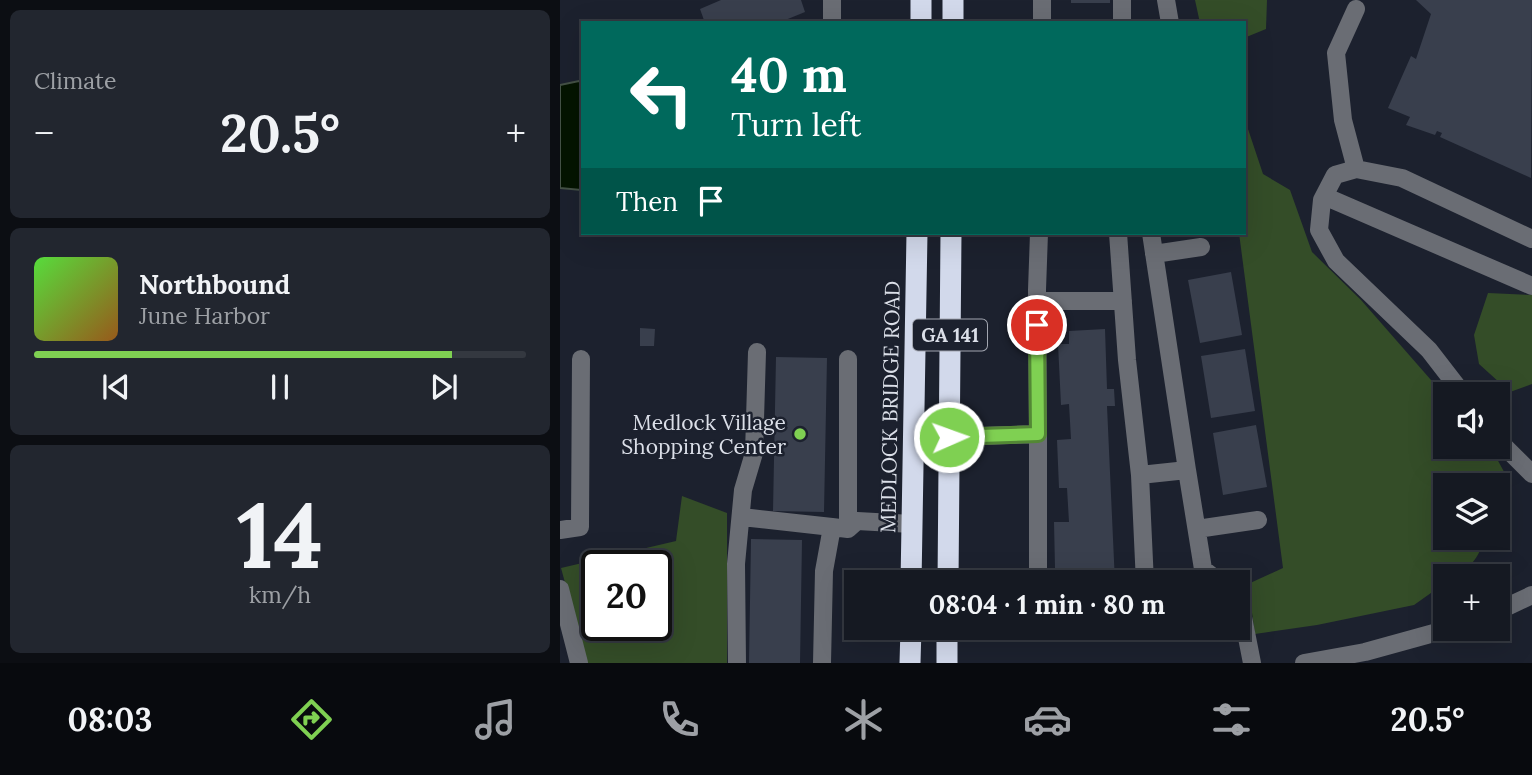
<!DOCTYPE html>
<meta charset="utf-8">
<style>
:root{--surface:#151922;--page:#22262f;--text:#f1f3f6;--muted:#9da0a5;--line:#343840;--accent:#7fd052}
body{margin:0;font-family:Lora,serif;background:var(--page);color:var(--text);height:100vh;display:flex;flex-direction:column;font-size:26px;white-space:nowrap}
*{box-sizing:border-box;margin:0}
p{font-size:23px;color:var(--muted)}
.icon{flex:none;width:38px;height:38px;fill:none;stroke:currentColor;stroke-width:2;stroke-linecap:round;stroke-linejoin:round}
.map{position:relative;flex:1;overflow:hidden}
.sheet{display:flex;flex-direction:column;gap:10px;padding:10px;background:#0c0e13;width:560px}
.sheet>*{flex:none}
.banner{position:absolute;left:21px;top:21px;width:665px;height:214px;border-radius:0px;box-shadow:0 7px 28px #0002,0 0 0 2px var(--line);background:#00695c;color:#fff;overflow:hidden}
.tools{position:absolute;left:873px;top:382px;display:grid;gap:14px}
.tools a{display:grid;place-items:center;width:77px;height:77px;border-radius:0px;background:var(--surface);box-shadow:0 7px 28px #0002,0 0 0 2px var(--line);font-size:35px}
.speed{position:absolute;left:21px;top:550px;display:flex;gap:14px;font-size:35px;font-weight:700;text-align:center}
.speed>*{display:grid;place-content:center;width:91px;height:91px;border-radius:50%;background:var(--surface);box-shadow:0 7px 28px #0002,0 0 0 2px var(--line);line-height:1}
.speed .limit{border:4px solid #111;border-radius:10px;background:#fff;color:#111}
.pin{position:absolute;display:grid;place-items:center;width:60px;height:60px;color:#fff;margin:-30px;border:4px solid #fff;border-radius:50%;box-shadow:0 2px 7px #0007}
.me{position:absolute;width:77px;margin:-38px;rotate:88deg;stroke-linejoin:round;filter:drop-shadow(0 0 5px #0008)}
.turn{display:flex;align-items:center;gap:24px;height:147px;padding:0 35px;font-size:32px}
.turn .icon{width:91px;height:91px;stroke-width:2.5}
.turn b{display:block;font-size:49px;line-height:60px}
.then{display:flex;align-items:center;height:66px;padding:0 35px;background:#0003;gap:14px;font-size:26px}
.big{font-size:52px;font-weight:800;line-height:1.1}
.sheet .tile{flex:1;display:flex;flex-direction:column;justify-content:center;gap:10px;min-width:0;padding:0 24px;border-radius:10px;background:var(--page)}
.sheet .dial{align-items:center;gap:0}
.dial b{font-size:91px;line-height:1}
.song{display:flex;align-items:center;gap:21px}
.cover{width:84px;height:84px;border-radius:10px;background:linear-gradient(135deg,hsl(110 70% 55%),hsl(30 70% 35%))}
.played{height:7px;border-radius:4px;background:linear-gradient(90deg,var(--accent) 85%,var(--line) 85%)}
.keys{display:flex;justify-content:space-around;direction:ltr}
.heat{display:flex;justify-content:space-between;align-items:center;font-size:38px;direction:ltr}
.trip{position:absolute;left:284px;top:570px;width:406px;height:70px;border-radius:0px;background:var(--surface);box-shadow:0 7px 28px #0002,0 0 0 2px var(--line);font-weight:800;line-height:70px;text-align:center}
.dock{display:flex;height:112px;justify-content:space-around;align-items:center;background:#080a0e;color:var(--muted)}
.dock .icon{width:49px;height:49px}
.dock .on{color:var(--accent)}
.dock b{font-size:32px;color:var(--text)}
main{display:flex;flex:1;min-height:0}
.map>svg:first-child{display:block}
.green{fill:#344d28;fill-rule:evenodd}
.water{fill:#041400;stroke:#445146;stroke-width:2}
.building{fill:#393f4d}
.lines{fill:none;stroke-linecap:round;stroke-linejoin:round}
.minor{stroke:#6a6d74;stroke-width:18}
.highway{stroke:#d2d9eb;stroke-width:21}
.route-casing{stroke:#538735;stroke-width:18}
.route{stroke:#7fd052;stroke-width:12}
.poi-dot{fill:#7fd052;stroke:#1c212e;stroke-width:2.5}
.labels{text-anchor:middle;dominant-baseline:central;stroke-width:5;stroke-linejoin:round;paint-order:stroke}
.shield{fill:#1c212e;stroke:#a2a6b0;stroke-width:2}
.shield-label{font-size:19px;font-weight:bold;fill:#dbdfe8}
.street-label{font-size:21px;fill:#dbdfe8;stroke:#1c212e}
.poi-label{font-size:21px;fill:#dbdfe8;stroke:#1c212e;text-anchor:end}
</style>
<main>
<section class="sheet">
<div class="tile"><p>Climate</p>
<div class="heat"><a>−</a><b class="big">20.5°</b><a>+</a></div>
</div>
<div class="tile">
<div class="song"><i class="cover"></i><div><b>Northbound</b><p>June Harbor</p></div></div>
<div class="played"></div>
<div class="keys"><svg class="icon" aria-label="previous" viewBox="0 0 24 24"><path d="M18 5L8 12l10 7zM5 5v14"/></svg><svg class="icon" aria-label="pause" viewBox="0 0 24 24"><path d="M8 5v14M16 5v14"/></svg><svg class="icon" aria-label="next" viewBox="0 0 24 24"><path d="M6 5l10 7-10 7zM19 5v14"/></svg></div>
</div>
<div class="tile dial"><b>14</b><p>km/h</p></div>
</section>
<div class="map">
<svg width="972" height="663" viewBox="0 0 972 663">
<rect width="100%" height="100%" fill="#1c212e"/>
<path class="green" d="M635,0h72l-1,29 -22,9v-15h-44z
M684,117l19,57 27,16 22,62 49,48 84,96 1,50h44l19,35 -11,27v-23h-52v52h40c-7,19 -18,39 -40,39l-1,7 -31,22 -97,20 -62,9 -7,-50 35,-16 -44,-335h5z
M928,293l44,2v89l-22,8 -31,-28 -5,-29z
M122,496l45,17v150h-140l-26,-95 115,-27zM37,565h59v60h-59z"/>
<path class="water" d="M19,81l4,1 -2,108 -21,-2v-103z"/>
<path class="building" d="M161,0h80l4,12 -27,11h-73l-5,-14z
M511,0h39v3h-39z
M856,0h116l-1,178 -91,-41 2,-4 -5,-2 -2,4 -29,-10 4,-8 -22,-9 23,-52 5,3 15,-45z
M671,272l11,63 -42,8 -12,-63z
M80,328l15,1 -1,17h-14z
M545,329l2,60h7l1,17h-8l8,177h-49v-15h-11l-1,-46h15l-2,-34h-8l-2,-48 14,-1 -2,-35 -8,1 -3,-61h11v-13z
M685,349l10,62 -44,7 -10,-62z
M216,357l51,1 -3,154 -51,-1z
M696,425l11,62 -44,8 -10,-62z
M191,539l51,1 -2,123h-51z"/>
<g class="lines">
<path class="minor" d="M606,0l4,23
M796,9l-20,44 7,67 13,49
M272,23v-23
M482,23v-23
M562,23v-23
M764,196l208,90
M558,233l9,127 13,115
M591,233l36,237
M594,254l47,-7
M477,301h86
M288,359v170
M903,394l-34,-44 -93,-89 -17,-31 3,-30 13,-25 21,-6 46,9 130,61
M478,434l-1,-144 2,-57
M389,437l89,-3v149
M938,440l34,34
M182,517l90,10
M637,529l61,-9
M0,530l20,-3 1,-168
M585,583l-5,-108 47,-5 16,99 18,14
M0,589l19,74
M677,605l5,7 10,51
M938,611l34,-16
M177,663l-1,-99 7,-74 11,-37 3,-101
M262,663l2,-92 8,-44 16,2 9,-8 55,3
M744,663l61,-11 87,-24"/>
<path class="highway" d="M361,23v-23
M393,23v-23
M351,583l6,-350
M388,583l3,-350
M350,663l1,-35
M387,663v-35"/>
</g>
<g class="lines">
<g class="route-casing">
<path id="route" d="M389,437l89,-3 -1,-109"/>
</g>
<use href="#route" class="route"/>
</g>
<circle class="poi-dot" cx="240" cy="434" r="7"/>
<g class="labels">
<rect class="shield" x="353" y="319.5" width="74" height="31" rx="5"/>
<g class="shield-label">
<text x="390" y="335">GA 141</text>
</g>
<g class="street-label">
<text transform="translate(330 407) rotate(-89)">MEDLOCK BRIDGE ROAD</text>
</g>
<g class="poi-label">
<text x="226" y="422">Medlock Village<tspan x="226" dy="24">Shopping Center</tspan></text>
</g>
</g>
</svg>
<div class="tools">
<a><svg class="icon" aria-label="sound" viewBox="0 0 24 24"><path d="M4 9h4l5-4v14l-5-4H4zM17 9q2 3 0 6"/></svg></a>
<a><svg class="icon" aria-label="layers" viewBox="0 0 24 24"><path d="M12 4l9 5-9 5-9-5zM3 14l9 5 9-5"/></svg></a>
<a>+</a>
</div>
<div class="speed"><div class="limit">20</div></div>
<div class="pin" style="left:477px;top:325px;background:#d93025"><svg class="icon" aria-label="arrive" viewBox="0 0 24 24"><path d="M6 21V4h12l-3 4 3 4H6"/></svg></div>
<svg class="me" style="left:389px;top:437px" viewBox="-20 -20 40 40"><circle r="17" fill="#7fd052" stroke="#fff" stroke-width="3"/><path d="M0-11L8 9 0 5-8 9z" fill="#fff"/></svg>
<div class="trip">08:04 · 1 min · 80 m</div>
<div class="banner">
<div class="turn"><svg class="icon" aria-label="left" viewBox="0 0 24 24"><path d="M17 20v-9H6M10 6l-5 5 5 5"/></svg><div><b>40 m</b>Turn left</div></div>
<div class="then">Then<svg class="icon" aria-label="arrive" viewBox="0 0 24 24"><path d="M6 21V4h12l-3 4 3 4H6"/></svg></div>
</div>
</div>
</main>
<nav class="dock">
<b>08:03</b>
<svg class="icon on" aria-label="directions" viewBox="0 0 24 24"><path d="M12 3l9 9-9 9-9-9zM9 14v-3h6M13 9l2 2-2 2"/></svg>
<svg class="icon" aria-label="music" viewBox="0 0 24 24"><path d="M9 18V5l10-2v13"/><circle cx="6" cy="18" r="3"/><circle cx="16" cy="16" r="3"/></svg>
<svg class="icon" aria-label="phone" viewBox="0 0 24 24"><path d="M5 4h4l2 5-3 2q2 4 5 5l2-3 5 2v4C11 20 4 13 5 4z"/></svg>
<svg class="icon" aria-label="climate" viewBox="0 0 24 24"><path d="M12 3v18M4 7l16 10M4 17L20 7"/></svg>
<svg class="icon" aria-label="car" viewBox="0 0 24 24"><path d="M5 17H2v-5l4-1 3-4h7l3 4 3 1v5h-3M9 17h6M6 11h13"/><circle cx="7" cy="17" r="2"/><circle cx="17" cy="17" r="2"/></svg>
<svg class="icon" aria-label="filters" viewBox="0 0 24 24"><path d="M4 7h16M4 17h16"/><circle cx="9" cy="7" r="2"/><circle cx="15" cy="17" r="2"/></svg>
<b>20.5°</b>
</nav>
